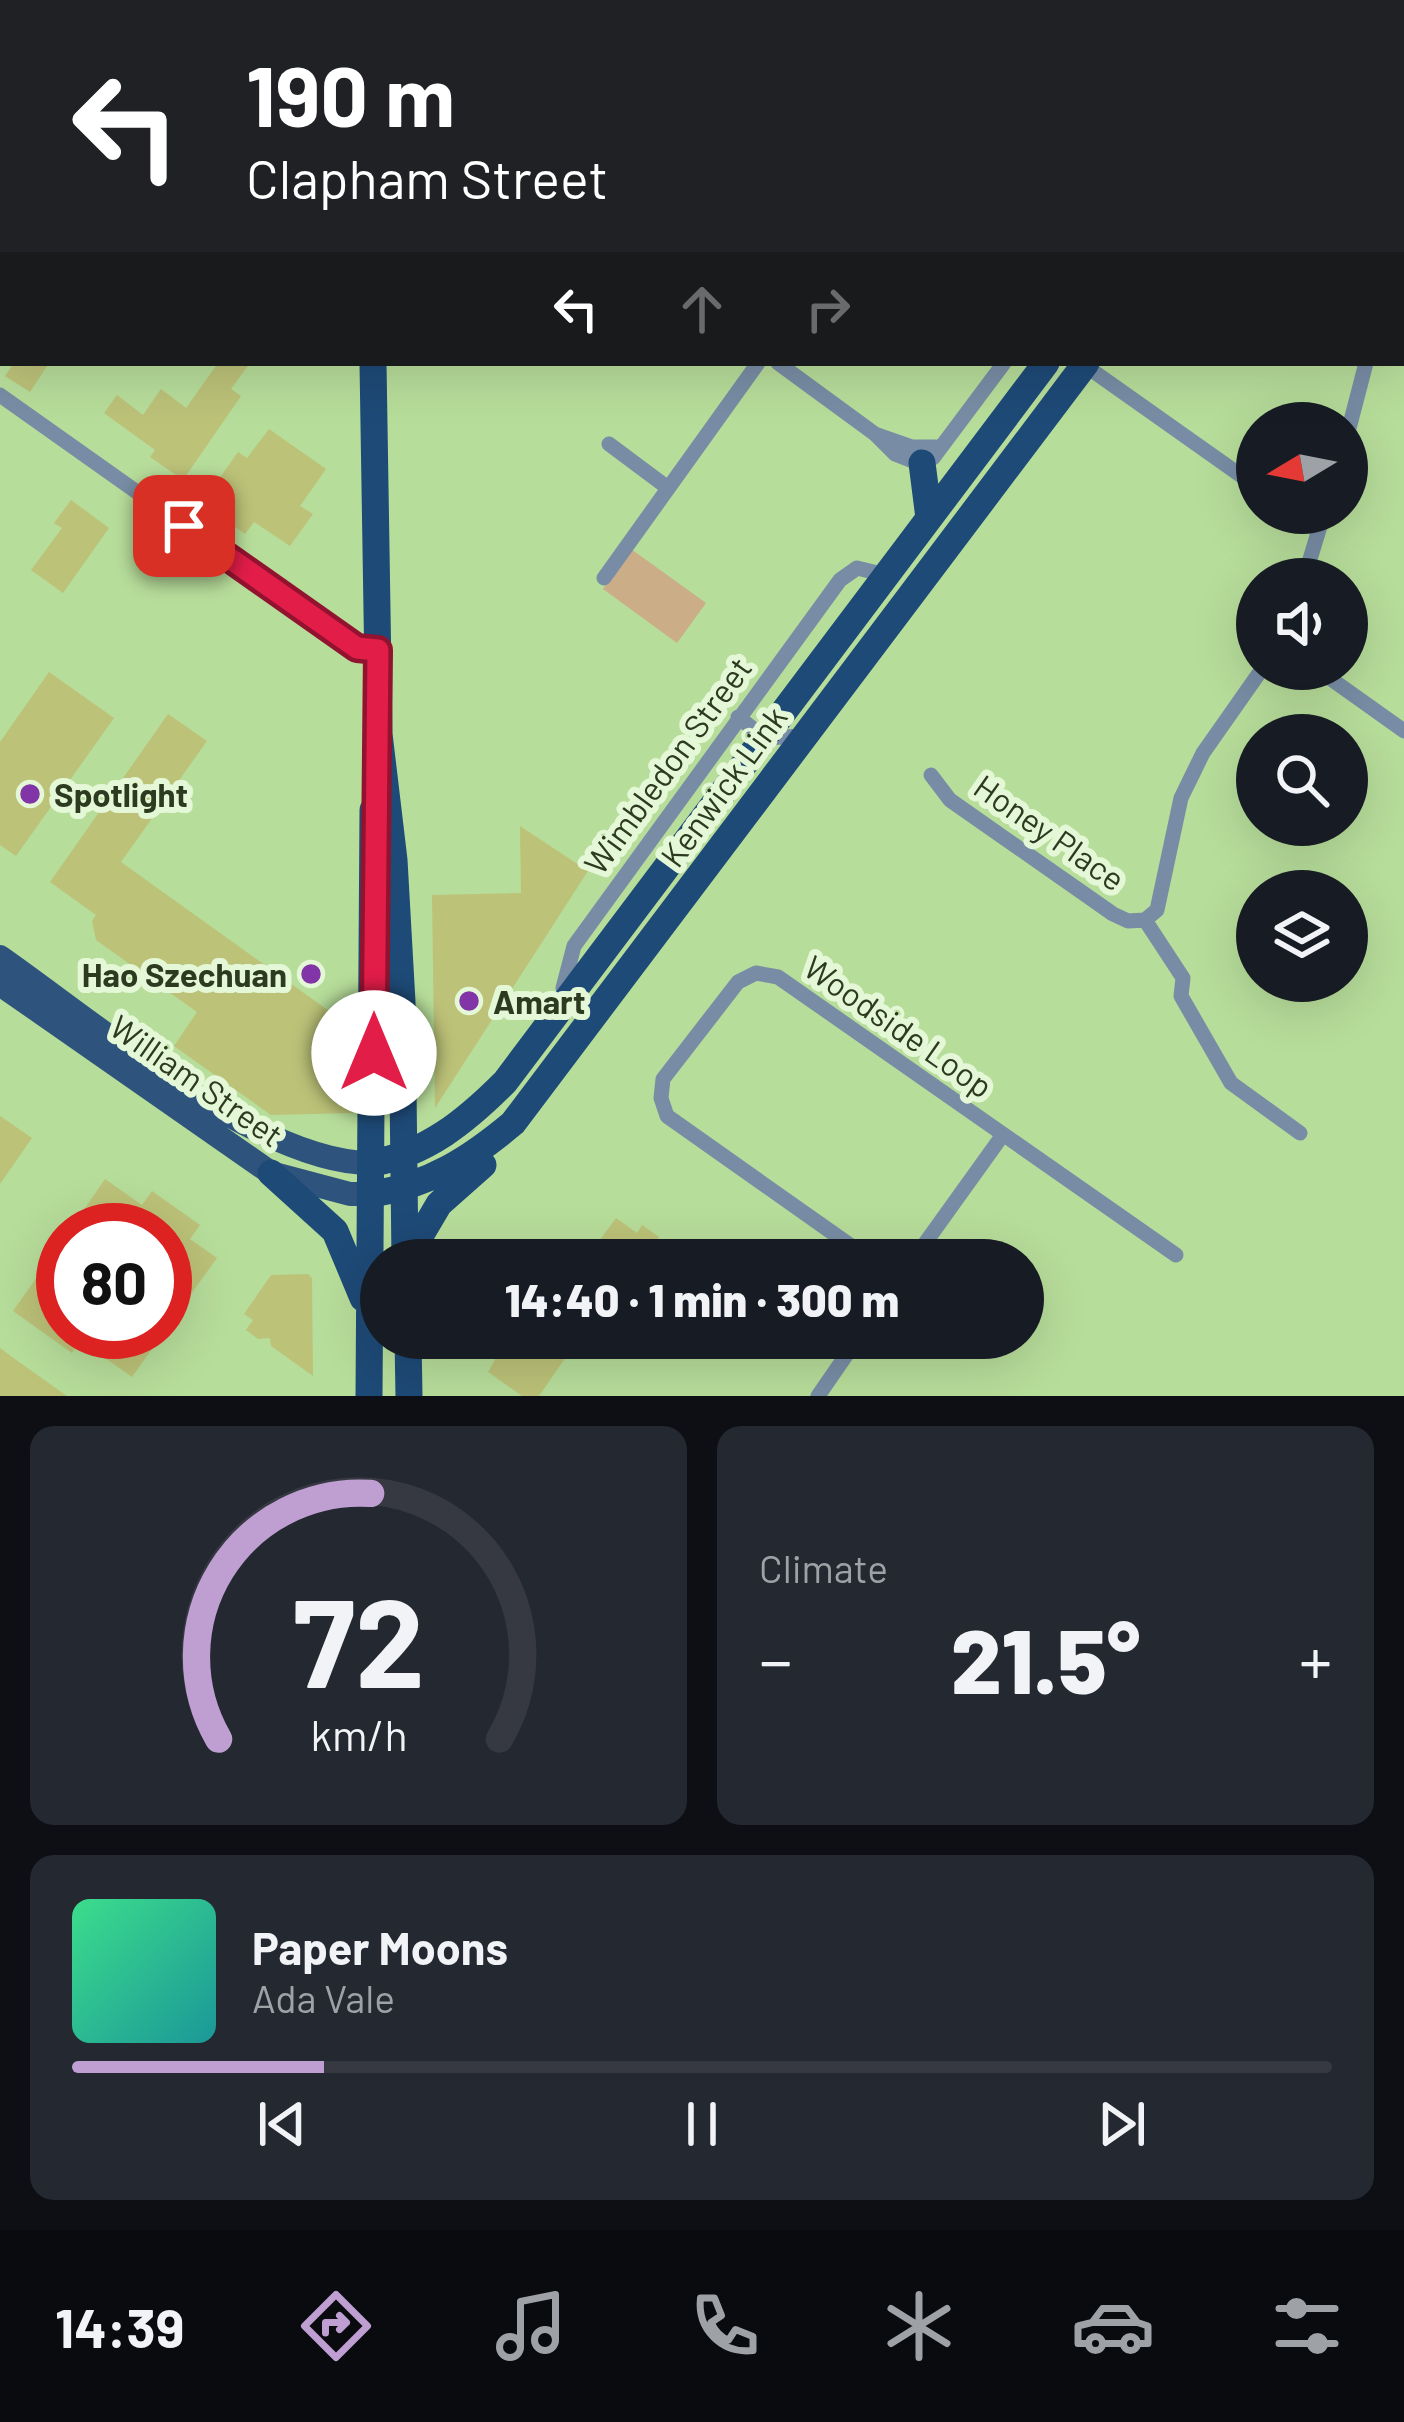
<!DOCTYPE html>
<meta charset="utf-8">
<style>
:root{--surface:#171b24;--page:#242831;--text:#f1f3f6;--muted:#9ea1a6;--line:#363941;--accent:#bf9ed2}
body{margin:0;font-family:Barlow,sans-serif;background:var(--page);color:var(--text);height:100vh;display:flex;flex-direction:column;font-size:45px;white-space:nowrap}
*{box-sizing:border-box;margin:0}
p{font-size:39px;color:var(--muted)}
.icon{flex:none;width:66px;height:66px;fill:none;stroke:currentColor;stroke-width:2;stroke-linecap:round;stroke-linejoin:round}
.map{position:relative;height:1396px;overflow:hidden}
.panel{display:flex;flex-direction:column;gap:30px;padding:30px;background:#0d0f14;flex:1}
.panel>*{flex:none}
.banner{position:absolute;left:0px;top:0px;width:1404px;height:366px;box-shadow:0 12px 48px #0002;background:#202124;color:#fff;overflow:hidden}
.needle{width:78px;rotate:260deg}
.buttons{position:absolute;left:1236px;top:402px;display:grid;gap:24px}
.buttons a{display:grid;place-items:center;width:132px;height:132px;border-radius:50%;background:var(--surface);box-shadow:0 12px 48px #0002;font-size:60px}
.speed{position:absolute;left:36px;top:1203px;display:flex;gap:24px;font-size:60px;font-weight:700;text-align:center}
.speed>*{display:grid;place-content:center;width:156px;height:156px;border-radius:50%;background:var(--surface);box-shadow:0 12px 48px #0002;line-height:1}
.speed .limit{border:18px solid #d22;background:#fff;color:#111}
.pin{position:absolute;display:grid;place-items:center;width:102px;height:102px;color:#fff;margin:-51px;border-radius:24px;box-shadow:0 6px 18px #0006}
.me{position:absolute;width:132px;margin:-66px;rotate:0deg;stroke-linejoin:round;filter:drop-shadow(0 0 9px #0008)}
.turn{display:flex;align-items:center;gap:42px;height:252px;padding:0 48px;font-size:54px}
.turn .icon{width:156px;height:156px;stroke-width:2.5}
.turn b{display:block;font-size:84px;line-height:102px}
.lanes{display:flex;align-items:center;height:114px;padding:0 48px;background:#0003;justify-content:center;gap:60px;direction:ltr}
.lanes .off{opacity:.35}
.big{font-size:90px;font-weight:800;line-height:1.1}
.panel .card{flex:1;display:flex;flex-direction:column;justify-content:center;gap:18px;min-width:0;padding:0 42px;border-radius:24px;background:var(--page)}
.panel .dial{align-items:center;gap:0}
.dial svg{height:312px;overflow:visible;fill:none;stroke:var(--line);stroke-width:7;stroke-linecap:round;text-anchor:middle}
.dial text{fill:var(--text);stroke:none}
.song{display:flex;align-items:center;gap:36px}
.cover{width:144px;height:144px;border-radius:18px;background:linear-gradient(135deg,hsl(150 70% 55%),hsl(180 70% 35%))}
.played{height:12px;border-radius:6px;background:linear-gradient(90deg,var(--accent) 20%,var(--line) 20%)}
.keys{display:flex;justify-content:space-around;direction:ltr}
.heat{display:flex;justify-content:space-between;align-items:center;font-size:66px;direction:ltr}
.panel .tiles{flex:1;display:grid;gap:30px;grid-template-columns:1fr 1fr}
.card:last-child{grid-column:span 2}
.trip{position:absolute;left:360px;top:1239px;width:684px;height:120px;border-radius:60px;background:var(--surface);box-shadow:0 12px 48px #0002;font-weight:800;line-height:120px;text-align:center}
.tabs{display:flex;height:192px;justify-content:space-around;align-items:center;background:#090b0e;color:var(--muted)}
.tabs .icon{width:84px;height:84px}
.tabs .selected{color:var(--accent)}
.tabs b{font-size:54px;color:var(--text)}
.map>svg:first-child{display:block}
.green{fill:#cbad88}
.building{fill:#bcc278}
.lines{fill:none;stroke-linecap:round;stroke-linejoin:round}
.minor{stroke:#788da5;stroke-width:15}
.primary{stroke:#2e547e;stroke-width:24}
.trunk{stroke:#1e4a77;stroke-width:27}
.route-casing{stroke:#92132f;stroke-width:30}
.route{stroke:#e11d48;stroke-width:21}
.poi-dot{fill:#8135a7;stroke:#e4f7d6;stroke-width:4.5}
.labels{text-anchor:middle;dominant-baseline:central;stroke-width:12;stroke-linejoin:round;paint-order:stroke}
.street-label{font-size:33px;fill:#2c3b20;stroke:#e4f7d6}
.poi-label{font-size:33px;font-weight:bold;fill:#2c3b20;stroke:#e4f7d6;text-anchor:start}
</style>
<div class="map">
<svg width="1404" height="1396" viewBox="0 0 1404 1396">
<rect width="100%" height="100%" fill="#b7dd9a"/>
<path class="green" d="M631,549l75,54 -29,40 -74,-54z"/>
<path class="building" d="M14,363h35l-19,29 -25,-16z
M218,363h32l-19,26 10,7 -58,84 -33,-23 5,-7 -51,-37 13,-18 26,20 18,-26 25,19z
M269,429l57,40 -26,37 13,8 -23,32 -36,-24 -9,12 -43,-31 36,-51 9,6z
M71,500l38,28 -46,65 -32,-23 31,-42 -8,-5z
M49,672l65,46 -98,138 -16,-11v-103z
M168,714l39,27 -86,121 222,159h8l2,92 -82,2 -97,-69 23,-34 -101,-72 -4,-19 4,-6 -46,-33z
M520,826l68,45 -153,237 -3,-213 89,-2z
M0,1116l32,22 -32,46z
M105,1179l37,26 10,-14 48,34 -10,14 27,19 -52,72v-100h-95z
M616,1218l21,15 5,-8 17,12 -17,23 -42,-20z
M63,1240v92h101l-32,45 -51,-36 -9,12 -59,-42z
M308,1274l4,4 1,98 -42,-30 -1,-8 -12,1 -12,-9 7,-10 -9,-6 27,-39z
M507,1338h72l-40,58h-17l-34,-24z
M0,1348l19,14 48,34h-67z"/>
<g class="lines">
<path class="minor" d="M261,0l4,3
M793,0l4,3
M14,3l2,-3
M693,3l2,-3
M986,3l2,-3
M1276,3l2,-3
M0,22l3,-4
M778,363l97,71 20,20 23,9 15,-5 71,-95
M1083,364l174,123
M0,395l357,253 21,2
M875,434l37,13h26
M1347,436l19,-73
M609,444l59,44
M1295,513l24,17
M604,578l154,-215
M1304,579l20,-66
M1317,669l87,62
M738,717l27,21 38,-2
M931,775l19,25 163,114 15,7 17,-1
M1145,920l12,-10 24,-112 22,-45 59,-84
M1145,920l38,58 -2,18 50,87 69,50
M563,988l11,-42 266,-366 17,-12 29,7
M871,1260l-204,-144 -6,-18 2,-19 75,-97 18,-9 22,4 398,278
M913,1260l89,-124
M818,1396l40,-58"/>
<path class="primary" d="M0,957c92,64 261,208 373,206
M0,984l271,189 79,21h23"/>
<path class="trunk" d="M375,0v3
M1309,3l2,-3
M1345,3l2,-3
M373,363l6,371 15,126 8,142 3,258
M922,463l7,55
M373,1163c54,-10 93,-42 132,-81l541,-719
M271,1173l64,58 28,67
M373,1194c56,-9 97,-35 140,-71l573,-760
M406,1260l33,-56 44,-39
M408,1338l1,58
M369,1396l4,-586"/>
</g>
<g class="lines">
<g class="route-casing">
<path id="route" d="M184,526l173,122 21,2 -4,403"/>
</g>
<use href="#route" class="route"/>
</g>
<g class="poi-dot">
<circle cx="30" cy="794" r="12"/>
<circle cx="311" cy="974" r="12"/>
<circle cx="469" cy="1001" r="12"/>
</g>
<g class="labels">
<g class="street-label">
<text transform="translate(667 765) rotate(-54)">Wimbledon Street</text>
<text transform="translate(723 786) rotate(-54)">Kenwick Link</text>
<text transform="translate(1050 832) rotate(35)">Honey Place</text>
<text transform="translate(899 1026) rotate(35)">Woodside Loop</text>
<text transform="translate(197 1080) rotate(35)">William Street</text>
</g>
<g class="poi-label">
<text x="54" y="794">Spotlight</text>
<text x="287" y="974" text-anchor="end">Hao Szechuan</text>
<text x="493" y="1001">Amart</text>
</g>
</g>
</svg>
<div class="buttons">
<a><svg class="needle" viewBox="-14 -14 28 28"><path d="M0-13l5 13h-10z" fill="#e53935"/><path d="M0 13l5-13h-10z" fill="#9ea1a6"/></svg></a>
<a><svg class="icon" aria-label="sound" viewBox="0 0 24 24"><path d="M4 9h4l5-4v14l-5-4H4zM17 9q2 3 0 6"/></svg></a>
<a><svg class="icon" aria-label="search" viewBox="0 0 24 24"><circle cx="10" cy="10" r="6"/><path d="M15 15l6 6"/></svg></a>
<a><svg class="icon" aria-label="layers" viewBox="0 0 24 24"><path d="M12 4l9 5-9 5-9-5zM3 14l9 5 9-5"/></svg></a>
</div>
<div class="speed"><div class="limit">80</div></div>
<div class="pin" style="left:184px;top:526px;background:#d93025"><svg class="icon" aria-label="arrive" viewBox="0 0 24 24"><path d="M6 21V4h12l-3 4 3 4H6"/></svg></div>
<svg class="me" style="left:374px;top:1053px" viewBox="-20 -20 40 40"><circle r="19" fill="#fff"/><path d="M0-13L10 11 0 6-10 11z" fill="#e11d48"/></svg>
<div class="trip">14:40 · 1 min · 300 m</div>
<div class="banner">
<div class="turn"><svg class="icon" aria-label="left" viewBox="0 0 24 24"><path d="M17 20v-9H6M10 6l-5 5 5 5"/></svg><div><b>190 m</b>Clapham Street</div></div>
<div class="lanes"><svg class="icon" aria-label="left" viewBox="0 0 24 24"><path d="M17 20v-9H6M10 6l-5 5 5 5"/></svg><svg class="icon off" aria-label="ahead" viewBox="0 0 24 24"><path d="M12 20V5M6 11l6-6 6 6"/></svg><svg class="icon off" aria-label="right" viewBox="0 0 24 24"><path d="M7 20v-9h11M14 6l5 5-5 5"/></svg></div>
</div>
</div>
<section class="panel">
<div class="tiles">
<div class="card dial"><svg viewBox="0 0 100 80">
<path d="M14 69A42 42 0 1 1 86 69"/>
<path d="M14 69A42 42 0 0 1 53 6" stroke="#bf9ed2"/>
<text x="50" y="56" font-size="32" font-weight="700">72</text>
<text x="50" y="72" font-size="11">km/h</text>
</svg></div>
<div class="card"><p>Climate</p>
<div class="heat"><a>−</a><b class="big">21.5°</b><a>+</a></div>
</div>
<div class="card">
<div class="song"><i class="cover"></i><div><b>Paper Moons</b><p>Ada Vale</p></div></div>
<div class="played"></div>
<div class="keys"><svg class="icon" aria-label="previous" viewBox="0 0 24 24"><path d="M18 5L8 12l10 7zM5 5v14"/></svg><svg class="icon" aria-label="pause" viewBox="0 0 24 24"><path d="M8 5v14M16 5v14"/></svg><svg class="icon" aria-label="next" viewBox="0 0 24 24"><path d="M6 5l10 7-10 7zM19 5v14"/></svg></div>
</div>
</div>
</section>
<nav class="tabs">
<b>14:39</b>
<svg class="icon selected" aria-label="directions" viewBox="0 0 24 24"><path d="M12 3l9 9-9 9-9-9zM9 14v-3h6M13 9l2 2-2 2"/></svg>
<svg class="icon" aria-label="music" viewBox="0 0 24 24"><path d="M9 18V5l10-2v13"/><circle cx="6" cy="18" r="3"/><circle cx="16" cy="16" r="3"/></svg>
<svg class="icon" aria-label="phone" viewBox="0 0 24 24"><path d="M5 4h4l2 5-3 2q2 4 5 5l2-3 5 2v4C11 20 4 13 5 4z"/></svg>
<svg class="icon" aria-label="climate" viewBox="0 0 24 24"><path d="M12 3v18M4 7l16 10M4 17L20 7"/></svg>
<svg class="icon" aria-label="car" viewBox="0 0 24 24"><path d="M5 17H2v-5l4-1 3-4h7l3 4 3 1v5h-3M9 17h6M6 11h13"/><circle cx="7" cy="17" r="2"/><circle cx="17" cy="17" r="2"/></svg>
<svg class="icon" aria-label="filters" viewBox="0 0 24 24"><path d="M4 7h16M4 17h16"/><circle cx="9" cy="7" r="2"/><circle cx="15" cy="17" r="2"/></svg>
</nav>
